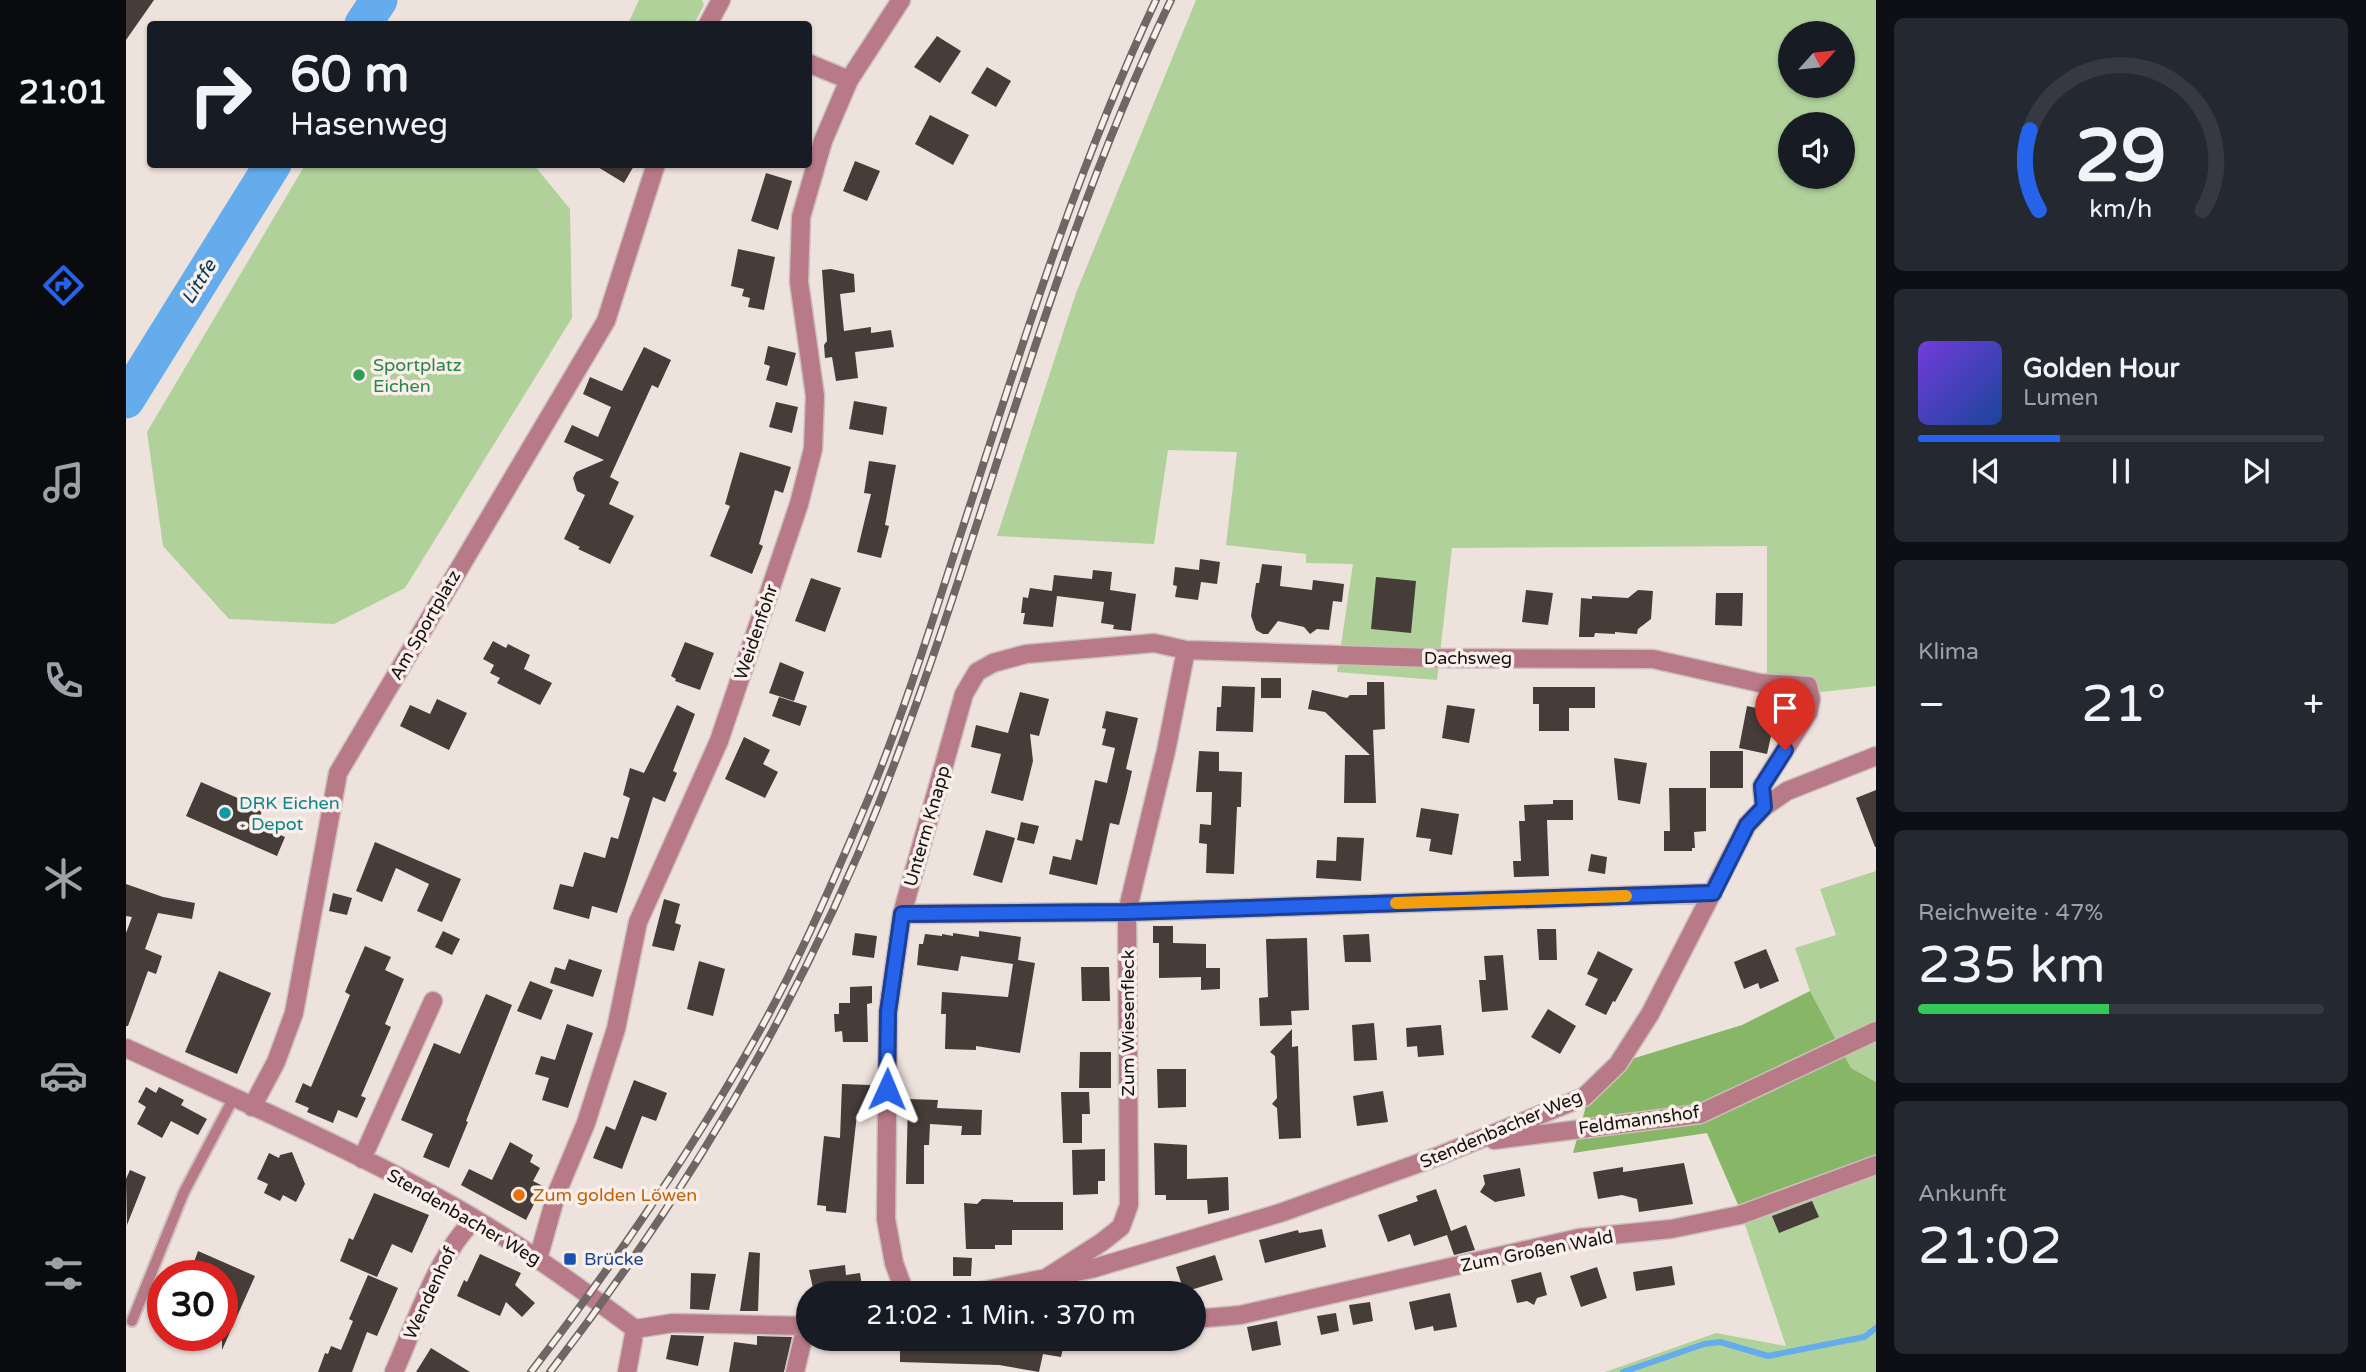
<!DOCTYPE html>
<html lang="de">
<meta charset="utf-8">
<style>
:root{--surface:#171b24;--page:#242831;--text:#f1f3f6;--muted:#9ea1a6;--line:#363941;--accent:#2563eb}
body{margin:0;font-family:"Varela Round",sans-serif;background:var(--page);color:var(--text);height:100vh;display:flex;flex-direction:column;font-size:26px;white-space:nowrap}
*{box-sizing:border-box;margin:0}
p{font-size:23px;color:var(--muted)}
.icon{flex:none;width:38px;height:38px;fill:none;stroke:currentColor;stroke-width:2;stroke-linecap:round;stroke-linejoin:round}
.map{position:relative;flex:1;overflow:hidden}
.drawer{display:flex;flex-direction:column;gap:18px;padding:18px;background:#0d0f14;width:490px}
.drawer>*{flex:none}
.guide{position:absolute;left:21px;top:21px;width:665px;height:147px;border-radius:7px;box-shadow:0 2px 5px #0004;background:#171b24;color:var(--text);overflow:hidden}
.needle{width:46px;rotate:63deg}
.tools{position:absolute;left:1652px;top:21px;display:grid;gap:14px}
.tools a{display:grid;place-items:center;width:77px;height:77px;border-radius:50%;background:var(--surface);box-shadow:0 2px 5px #0004;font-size:35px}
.speed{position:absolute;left:21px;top:1260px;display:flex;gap:14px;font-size:35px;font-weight:700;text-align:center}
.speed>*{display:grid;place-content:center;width:91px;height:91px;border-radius:50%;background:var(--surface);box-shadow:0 2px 5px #0004;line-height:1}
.speed .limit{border:10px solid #d22;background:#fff;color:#111}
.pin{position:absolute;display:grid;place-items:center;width:60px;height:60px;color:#fff;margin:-72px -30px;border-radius:50% 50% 50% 0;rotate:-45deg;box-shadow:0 0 7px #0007}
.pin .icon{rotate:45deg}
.me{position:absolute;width:77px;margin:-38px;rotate:1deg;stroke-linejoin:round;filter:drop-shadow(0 0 5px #0008)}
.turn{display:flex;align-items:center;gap:24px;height:147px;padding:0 28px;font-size:32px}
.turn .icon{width:91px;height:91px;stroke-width:2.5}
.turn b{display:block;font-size:49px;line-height:60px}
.big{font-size:52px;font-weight:600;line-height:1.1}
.drawer .widget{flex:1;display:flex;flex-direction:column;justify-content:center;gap:10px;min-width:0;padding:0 24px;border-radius:10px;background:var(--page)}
.drawer .dial{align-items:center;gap:0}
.dial svg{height:182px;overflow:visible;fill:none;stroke:var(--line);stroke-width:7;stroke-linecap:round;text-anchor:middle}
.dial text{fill:var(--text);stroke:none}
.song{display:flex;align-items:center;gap:21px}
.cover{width:84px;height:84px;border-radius:10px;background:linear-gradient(135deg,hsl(260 70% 55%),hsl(220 70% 35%))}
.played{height:7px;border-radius:4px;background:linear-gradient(90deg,var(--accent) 35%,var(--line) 35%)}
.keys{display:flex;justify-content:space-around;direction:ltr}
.heat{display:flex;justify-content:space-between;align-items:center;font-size:38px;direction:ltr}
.charge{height:10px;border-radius:5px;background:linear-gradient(90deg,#34c759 47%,var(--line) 0)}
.trip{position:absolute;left:670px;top:1281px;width:410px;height:70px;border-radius:35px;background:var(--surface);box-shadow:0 2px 5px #0004;font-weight:600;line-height:70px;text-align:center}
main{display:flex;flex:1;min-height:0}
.dock{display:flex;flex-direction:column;width:126px;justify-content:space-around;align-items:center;background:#090b0e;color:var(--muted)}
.dock .icon{width:49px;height:49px}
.dock .selected{color:var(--accent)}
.dock b{font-size:32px;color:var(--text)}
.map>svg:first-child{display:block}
.green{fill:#b0d19a;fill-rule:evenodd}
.forest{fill:#87b666}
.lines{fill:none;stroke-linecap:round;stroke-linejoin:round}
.stream{stroke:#65aced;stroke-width:6}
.river{stroke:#65aced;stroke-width:37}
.building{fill:#463d39}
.service-casing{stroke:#cbc0bc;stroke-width:14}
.minor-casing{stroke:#cbc0bc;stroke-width:21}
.service{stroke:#b97a88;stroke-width:10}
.minor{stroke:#b97a88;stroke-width:18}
.rail-casing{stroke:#6e6764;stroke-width:8}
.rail{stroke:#fbefea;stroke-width:5;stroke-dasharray:16;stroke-linecap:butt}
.route-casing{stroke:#184099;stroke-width:18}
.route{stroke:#2563eb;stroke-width:12}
.slow{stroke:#f59e0b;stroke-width:12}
.leisure-dot{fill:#2e9e5b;stroke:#fbefea;stroke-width:2.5}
.culture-dot{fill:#0f9aa8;stroke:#fbefea;stroke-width:2.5}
.food-dot{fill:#e8710a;stroke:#fbefea;stroke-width:2.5}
.transit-dot{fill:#1a4fb4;stroke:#fbefea;stroke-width:2.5}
.labels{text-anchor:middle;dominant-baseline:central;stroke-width:7;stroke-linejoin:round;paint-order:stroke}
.leisure-label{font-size:18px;fill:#27864d;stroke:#fbefea;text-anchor:start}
.street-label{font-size:18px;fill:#13100e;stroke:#fbefea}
.culture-label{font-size:18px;fill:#0d838f;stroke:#fbefea;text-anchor:start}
.food-label{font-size:18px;fill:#c56008;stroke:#fbefea;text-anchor:start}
.transit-label{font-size:18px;fill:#164399;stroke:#fbefea;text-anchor:start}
.water-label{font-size:19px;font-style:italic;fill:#003861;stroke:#fbefea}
</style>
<main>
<nav class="dock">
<b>21:01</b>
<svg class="icon selected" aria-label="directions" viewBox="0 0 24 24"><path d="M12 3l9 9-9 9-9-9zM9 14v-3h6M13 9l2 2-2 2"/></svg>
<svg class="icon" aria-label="music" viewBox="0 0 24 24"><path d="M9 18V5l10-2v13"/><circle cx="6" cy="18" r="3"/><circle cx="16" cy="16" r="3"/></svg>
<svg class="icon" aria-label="phone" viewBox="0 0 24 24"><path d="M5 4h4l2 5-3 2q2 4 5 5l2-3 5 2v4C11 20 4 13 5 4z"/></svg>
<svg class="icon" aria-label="climate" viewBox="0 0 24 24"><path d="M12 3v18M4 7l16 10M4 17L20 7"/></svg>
<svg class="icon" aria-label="car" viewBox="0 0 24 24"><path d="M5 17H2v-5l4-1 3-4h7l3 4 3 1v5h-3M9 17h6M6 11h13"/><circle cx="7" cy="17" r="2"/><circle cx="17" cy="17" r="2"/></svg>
<svg class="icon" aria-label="filters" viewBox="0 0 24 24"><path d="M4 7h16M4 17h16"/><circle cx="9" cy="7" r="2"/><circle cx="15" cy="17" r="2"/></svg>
</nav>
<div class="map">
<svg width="1750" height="1372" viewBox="0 0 1750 1372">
<rect width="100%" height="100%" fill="#eee2dd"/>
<path class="green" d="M513,0h63l2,5 -10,19h-66z
M1070,0h680v686l-109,12v-152l-315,2 -15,132 -100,-8 16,-108 -47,-1v-9l-80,-9 11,-93 -69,-2 -14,94 -157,-8 79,-243zM1664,33h53v53h-53zM1664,124h53v53h-53z
M179,165h229l36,44 2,109 -167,270 -71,36 -105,-5 -66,-73 -16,-114z
M1750,871v211l-25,-14 -41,-77 -15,-43 41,-13 -16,-46z
M1750,1158v214h-271l111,-39 70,13 -47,-139z"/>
<path class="forest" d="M1684,991l41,77 25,14v76l-137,49 -32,-74 -134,20 23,-83 146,-45z"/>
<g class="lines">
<path class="stream" d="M1497,1372l81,-28 16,-2 48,14 96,-19 12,-9"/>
<path class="river" d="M237,24l16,-24
M0,400l147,-236"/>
</g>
<path class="building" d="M0,0h28l-28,40z
M811,36l24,15 -21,32 -26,-16z
M861,67l24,14 -15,26 -25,-14z
M804,115l39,20 -16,30 -38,-21z
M729,161l25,10 -13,30 -24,-10z
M467,164h42l-11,19z
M640,173l26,8 -14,49 -27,-9z
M612,249l37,8 -11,53 -16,-3 2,-9 -8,-2 2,-7 -13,-3z
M705,269l23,5 1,18 -15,2 4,37 27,-4v6l20,-3 3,17 -39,5 3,26 -22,3 -4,-24 -7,1 -1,-13 3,-4 -5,-71z
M642,346l28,7 -9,33 -21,-6 4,-14 -6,-2z
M518,347l27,13 -13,28 -6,-3 -42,92 9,5 -10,22 25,12 -24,48 -32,-15 2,-2 -16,-8 21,-44 -8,-4 -4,-13 3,-6 28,-12 -40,-18 8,-17 26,12 13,-30 -28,-13 7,-17 32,14z
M728,401l33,6 -4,28 -34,-6z
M650,402l22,5 -6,26 -23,-6z
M614,452l51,15 -8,26 -8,-3 -16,54 4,2 -11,28 -42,-18 20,-50 -5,-2z
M743,461l27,4 -11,60 4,1 -8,32 -24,-6 14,-58 -7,-1z
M1074,559l20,3 -3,22 -16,-2 -3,18 -23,-3 2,-11 -4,-1 2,-18 24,3z
M1136,564l20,2 -2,20 32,4 1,-10 31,4 -2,18 -9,-1 -4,29 -12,-1 -7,5 -6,-7 -26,-6 -10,13h-5l-7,-4 -5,-14 5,-33h3z
M967,570l19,2 -2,18 26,4 -5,37 -18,-2 1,-4 -13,-2 3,-21 -47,-6 -4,31 -30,-3 2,-11h-4l2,-16 5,1 2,-10 22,3 2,-16 38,4z
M1250,577l40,4 -5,52 -40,-4z
M685,578l30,10 -16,44 -30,-11z
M1400,590l27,3 -5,32 -26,-3z
M1512,590l15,1 -2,28 -13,10 -1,5 -22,-2v2l-20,-1 -1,4h-15l2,-39 11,1v-3l36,2z
M1590,593h27l-1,33 -27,-1z
M367,641l13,7 2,-4 22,11 -6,14 28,14 -12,22 -43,-22 3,-5 -10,-5 4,-8 -11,-6z
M559,642l29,11 -14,37 -25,-9 1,-2 -5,-3z
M654,662l24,10 -10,29 -25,-8z
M1135,678h20v20h-20z
M1241,682h17l1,47 -12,1 3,73h-32l1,-48h25l-45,-43 -17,-3 4,-19 35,8 3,-3h17z
M1096,686l33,1 -2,45 -37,-1 1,-24h4z
M1407,687h62v21h-26v23h-30v-27h-6z
M894,692l29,7 -10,37 -9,-2 3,27 -10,40 -32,-8 10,-39 -30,-7 5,-22 32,8z
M653,697l28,9 -7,20 -28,-10z
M311,699l30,14 -18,37 -49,-24 10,-21 20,9z
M551,705l18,9 -22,57 4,2 -12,29 -12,-5 -36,116 -25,-7 -3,13 -36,-10 7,-25 13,3 11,-35 21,6 6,-21 7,2 12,-41 -7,-3 7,-27 14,5z
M1321,705l28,4 -6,34 -27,-5z
M1621,706l23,5 -2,10 6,2 -7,31 -28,-6z
M980,711l32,7 -12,51 6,2 -5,22 -8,32 -9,-2 -13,62 -48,-11 4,-18 18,4 5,-21 6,2 13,-61 12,3 8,-35 -13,-3 4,-16 -4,-1z
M618,737l26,13 -7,14 15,8 -13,26 -40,-19z
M1073,751l20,1v19l23,1 -1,35h-4l-3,67 -28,-1 1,-29 -8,-1 1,-19 11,1 1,-33h-16z
M1584,751h33v37h-33z
M1488,758l33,5 -7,41 -22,-4z
M75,782l62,27 -7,16 29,12 -8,19 -91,-40z
M1543,788h37v43l-12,1 1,16h-3v3h-28v-20h6z
M1750,790v57h-1l-19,-49z
M1427,800h20v20h-26l2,56 -35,1 -1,-16h8l-2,-40h6l-1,-16 29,-1z
M1295,808l38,6 -7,41 -23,-4 2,-12 -15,-2z
M895,822l18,4 -5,18 -17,-4z
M860,830l29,8 -13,45 -29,-8z
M1211,837l27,1 -3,43 -45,-3 1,-18 19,1z
M249,842l86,37 -19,43 -25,-11 12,-27 -33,-16 -14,34 -26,-11z
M1465,854l16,3 -2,17 -17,-3z
M0,884l37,13 32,6 -3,16 -34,-6 -13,36 17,7 -6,18 -8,-3 -20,55h-2v-93l6,-16 -6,-1z
M207,893l19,5 -5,17 -18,-4z
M538,899l16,5 -5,19 6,2 -7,26 -22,-5z
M1027,926h20v17l33,1v24h14v21l-19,1v-13l-42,1v-35h-6z
M1411,929h19l1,31h-18z
M317,931l17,8 -8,16 -17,-8z
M853,931l42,6 -3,23 17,3 -15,90 -44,-7v4l-31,-1 1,-35h-5l1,-22 66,5 5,-33 -52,-8 -3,15 -41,-6 2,-21h4l2,-10 17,2v-2l11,2v-3l26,4z
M729,933l22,3 -3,22 -22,-3z
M1243,934l2,28h-26l-2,-27z
M1181,938l2,72 -18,1 1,14 -32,1 -1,-28 9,-1 -2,-58z
M239,946l26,11 -6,13 19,9 -19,45 6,3 -30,69 5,2 -9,20 -19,-8 -5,13 -26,-11 2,-4 -14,-6 8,-19 8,4 39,-92 -5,-3z
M1640,949l13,32 -19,8 -2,-6 -14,6 -10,-27z
M1472,951l35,18 -18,33 -2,-1 -7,14 -21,-10 13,-26 -11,-5z
M1377,955l5,55 -26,2 -3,-32h7l-2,-24z
M443,959l33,11 -9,27 -43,-14 5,-16 10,3z
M573,961l26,8 -12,47 -26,-7z
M955,967h28l1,34h-28z
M93,971l52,22 -34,81 -52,-22z
M404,981l23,9 -12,30 -24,-9z
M746,986v17l-5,1 1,38h-25l-1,-11 -7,1 -1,-18h5v-11h11v-16z
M360,994l26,11 -46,116 2,1 -19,46 -26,-11 10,-23 -32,-14 33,-77 26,11z
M1422,1009l28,17 -16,28 -29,-17z
M1248,1023l3,37 -23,1 -2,-36z
M441,1024l26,9 -25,75 -26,-8 7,-22 -14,-4 6,-18 14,4z
M1315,1025l3,30 -26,2 -1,-11 -10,1 -1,-19z
M1166,1029v18l6,-1 3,92 -22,1 -2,-31 -5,-4 5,-6 -2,-42 -5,-4z
M954,1052h31v36h-32z
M1031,1069h29v38l-28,1z
M508,1080l33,13 -11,28 -14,-5 -20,53 -29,-11 13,-32 9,4z
M716,1084l28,1 -2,30 -11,-1 -11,99 -20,-2v-5l-9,-1 7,-69 16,2z
M20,1087l10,6 3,-6 25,13 -3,5 26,14 -9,16 -27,-14 -9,17 -25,-14 9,-17 -8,-5z
M1257,1091l5,31 -31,4 -4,-30z
M935,1092h28l1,22h-8v29h-19z
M782,1099l30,1 -1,8 45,2 -1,25h-20l1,-9 -32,-2 -1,21h-5v39h-18z
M384,1142l23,13 -3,7 10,6 -7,13 10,5 -17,34 -65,-35 8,-16 23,11z
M1028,1143l33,2v34l41,-2 1,33 -21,4 -1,-14h-41v-5h-11z
M979,1149v32h-7v13l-25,1 -1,-45z
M166,1152l13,32 -9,18 -13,-7 -3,6 -16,-8 4,-9 -11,-5 12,-26 10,5 1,-3z
M1558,1163l9,41 -54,8 -2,-13 -15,-4 -24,4 -5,-27 30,-5v5z
M1394,1168l5,28 -30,6 -15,-10 5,-8 -2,-9z
M4,1170l16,7 -19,48 -1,-46z
M1310,1189l15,42 15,-6 9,25 -21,5 -7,-20 -33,11 -4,-12 -22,8 -10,-27 40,-14 -2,-5z
M248,1193l55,22 -17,38 -20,-9 -15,33 -37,-16 9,-23 4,2z
M856,1199l31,1v2h50v28h-51v15h-17v4h-29l-2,-46 13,1z
M1686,1201l7,16 -40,16 -7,-17z
M1196,1229l4,18 -61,16 -6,-23 39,-10 1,3z
M72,1251l57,25 -33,74v-74h-33z
M623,1252l11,1 -2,58h-18z
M354,1254l41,19 -6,12 20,18 -13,14 -16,-15 -6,14 -43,-20 7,-16 3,2z
M1089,1255l8,25 -39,12 -8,-25z
M827,1257l19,1 -1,18h-18z
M719,1265l1,10 14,-2 3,20h-49l-5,-23z
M1546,1266l3,19 -39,6 -3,-19z
M1471,1267l10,31 -26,9 -11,-31z
M1415,1272l6,23 -10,3 -3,7 -7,-4 -10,2 -6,-23z
M565,1273l25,1 -7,36 -19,-1z
M242,1275l30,13 -21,48 -10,-4 -15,40h-34l7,-19 3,1 3,-8 10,4 12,-29 -4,-2z
M1324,1293l7,34 -23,4 -1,-5 -18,4 -6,-28z
M1244,1302l3,19 -20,4 -4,-20z
M1210,1313l3,18 -18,4 -4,-19z
M1151,1321l4,24 -29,6 -5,-24z
M545,1335l33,1 -6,30 -32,-7z
M631,1336l35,1 -8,35h-55l5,-30 23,3z
M774,1339h165l-4,18 -18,-3 -4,18 -40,-7 -99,-3z
M305,1348l39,24h-54z"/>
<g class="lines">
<g class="service-casing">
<path id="service" d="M6,1321l52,-129 49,-93"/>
</g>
<g class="minor-casing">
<path id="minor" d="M582,24l13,-24
M682,63l41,17
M776,914l225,-2 586,-19
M0,1048c106,49 215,96 318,153 67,37 129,82 191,128l38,-6 135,3
M126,1107l24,-45 18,-49 44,-240 268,-452 50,-157
M1368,1140l206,-26 176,-83
M236,1159l71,-158
M412,1259l18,-64 30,-72 30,-94 22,-107 81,-181 80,-237 14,-55 2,-53 -16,-114 2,-65 22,-76 26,-61 52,-80
M779,1293l-11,-30 -8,-44 2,-207 14,-98 62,-220 13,-22 16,-9 33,-9 128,-11 32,7 244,8 223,1 107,24 48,3 3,13 -3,14 -46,73 2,21
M846,1293l119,-24 189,-56 156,-56 148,-60 34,-33 32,-50 97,-189 17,-18 23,-16 89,-35
M940,1293l-20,-15 56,-36 19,-15 8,-22 -2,-293 39,-161 20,-101
M1068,1319l46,-4 339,-77 92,-9 69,-14 136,-50
M268,1372c22,-49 42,-115 80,-152
M501,1372l8,-43
M669,1372l11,-46"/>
</g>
<use href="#service" class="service"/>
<use href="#minor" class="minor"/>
<g class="rail-casing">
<path id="rail" d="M405,1372c82,-107 159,-218 225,-335 43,-75 77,-156 111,-235 36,-86 64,-177 93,-266 59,-181 115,-364 196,-536
M424,1372c134,-174 249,-367 330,-571 104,-265 167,-544 291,-801"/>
</g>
<use href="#rail" class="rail"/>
</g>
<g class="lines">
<g class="route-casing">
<path id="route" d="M761,1089l1,-77 14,-98 225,-2 586,-19 34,-68 17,-18 -2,-21 23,-36"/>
</g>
<use href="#route" class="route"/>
<path class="slow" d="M1270,903l230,-7"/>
</g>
<circle class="leisure-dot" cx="233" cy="375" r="7"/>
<circle class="culture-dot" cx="99" cy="813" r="7"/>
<circle class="food-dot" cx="393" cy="1195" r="7"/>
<rect class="transit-dot" x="437" y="1252" width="14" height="14" rx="3.5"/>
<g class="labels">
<g class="leisure-label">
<text x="247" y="365">Sportplatz<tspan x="247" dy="21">Eichen</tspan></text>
</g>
<g class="street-label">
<text transform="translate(299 625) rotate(-60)">Am Sportplatz</text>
<text transform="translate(630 632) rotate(-71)">Weidenfohr</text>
<text x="1342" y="658">Dachsweg</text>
<text transform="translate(801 826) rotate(-74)">Unterm Knapp</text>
<text transform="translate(1002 1023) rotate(-90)">Zum Wiesenfleck</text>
<text transform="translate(1513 1120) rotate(-8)">Feldmannshof</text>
<text transform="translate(1375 1129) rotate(-23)">Stendenbacher Weg</text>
<text transform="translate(338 1217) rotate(30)">Stendenbacher Weg</text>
<text transform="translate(1411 1251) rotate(-11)">Zum Großen Wald</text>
<text transform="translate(304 1293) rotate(-65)">Wendenhof</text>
</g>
<g class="culture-label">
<text x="113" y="803">DRK Eichen<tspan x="113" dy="21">- Depot</tspan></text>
</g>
<g class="food-label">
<text x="407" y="1195">Zum golden Löwen</text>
</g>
<g class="transit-label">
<text x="458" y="1259">Brücke</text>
</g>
<g class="water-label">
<text transform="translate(73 282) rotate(-58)">Littfe</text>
</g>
</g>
</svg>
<div class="tools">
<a><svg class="needle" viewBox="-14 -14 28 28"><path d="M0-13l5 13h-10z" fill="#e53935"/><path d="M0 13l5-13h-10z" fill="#9ea1a6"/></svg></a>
<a><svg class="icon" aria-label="sound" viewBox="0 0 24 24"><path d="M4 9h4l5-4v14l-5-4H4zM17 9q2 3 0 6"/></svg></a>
</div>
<div class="speed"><div class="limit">30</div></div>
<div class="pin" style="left:1659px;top:750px;background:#d93025"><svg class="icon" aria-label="arrive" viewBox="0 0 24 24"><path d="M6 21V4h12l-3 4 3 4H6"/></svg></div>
<svg class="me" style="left:761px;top:1089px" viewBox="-20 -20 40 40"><path d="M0-17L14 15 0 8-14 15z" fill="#2563eb" stroke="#fff" stroke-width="4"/></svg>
<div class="trip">21:02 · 1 Min. · 370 m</div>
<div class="guide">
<div class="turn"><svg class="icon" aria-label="right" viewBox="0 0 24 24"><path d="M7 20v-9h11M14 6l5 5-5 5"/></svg><div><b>60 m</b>Hasenweg</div></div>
</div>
</div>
<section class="drawer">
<div class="widget dial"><svg viewBox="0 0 100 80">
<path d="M14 69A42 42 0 1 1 86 69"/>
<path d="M14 69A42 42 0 0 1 10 34" stroke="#2563eb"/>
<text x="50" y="56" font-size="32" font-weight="700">29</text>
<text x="50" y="72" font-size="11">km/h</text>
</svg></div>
<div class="widget">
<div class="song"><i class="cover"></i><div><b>Golden Hour</b><p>Lumen</p></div></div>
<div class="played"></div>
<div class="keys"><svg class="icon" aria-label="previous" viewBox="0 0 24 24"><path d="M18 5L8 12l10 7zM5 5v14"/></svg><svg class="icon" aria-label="pause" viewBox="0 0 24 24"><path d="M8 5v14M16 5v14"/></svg><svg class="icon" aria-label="next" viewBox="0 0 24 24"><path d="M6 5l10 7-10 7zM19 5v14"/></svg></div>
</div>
<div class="widget"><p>Klima</p>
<div class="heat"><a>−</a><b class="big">21°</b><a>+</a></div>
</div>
<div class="widget"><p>Reichweite · 47%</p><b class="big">235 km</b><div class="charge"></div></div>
<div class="widget"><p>Ankunft</p><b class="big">21:02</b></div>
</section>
</main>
